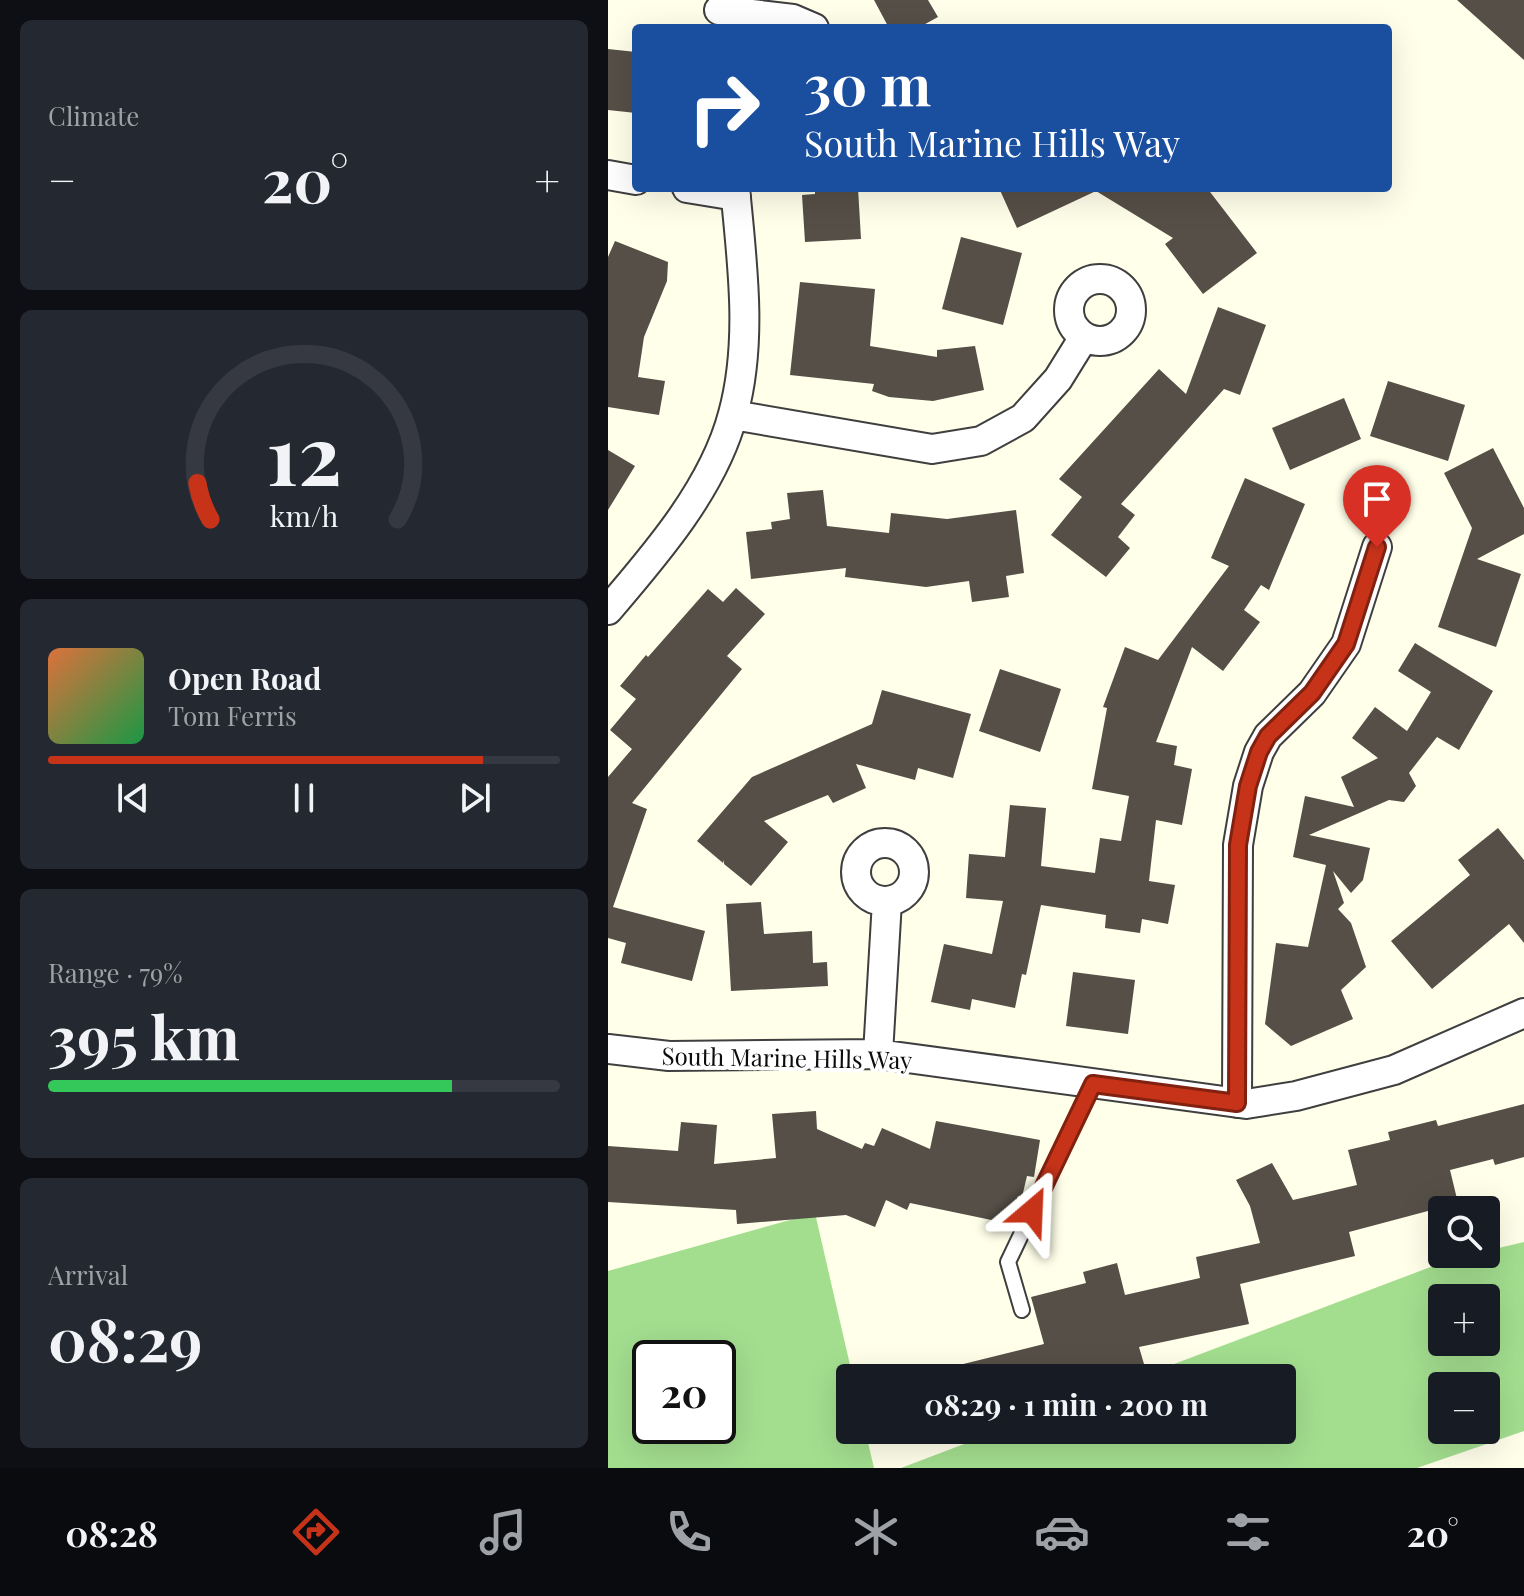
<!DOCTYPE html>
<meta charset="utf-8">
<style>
:root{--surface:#171b24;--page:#242831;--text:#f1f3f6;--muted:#9ea1a6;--line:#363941;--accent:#c63319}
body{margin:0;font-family:"Playfair Display",serif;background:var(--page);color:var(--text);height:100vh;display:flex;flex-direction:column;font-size:30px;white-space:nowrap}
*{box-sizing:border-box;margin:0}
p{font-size:26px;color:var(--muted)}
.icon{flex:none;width:44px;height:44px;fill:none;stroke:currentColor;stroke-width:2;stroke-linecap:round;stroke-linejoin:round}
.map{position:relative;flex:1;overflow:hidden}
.panel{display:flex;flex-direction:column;gap:20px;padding:20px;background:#0d0f14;width:608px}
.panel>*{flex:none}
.top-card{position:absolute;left:24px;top:24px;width:760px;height:168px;border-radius:8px;box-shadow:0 8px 32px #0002;background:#1a4fa0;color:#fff;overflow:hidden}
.buttons{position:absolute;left:820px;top:1196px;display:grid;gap:16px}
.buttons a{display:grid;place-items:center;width:72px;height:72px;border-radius:8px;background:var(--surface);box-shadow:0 8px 32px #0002;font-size:40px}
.speed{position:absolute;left:24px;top:1340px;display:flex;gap:16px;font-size:40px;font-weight:700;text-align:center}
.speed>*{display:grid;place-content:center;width:104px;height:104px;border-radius:50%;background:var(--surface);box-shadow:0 8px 32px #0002;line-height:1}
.speed .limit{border:4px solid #111;border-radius:12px;background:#fff;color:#111}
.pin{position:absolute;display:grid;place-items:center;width:68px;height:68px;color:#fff;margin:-82px -34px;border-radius:50% 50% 50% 0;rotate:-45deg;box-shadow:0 0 8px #0007}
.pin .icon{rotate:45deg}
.me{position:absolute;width:88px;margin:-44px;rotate:26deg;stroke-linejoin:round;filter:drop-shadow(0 0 6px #0008)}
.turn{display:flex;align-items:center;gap:28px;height:168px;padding:0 40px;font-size:36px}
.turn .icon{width:104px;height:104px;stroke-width:2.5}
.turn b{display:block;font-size:56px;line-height:68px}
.big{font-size:60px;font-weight:700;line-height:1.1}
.panel .card{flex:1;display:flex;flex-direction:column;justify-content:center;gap:12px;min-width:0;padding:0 28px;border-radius:12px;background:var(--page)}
.panel .dial{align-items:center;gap:0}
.dial svg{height:208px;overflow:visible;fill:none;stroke:var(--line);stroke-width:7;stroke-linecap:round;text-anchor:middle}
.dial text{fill:var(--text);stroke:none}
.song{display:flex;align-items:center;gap:24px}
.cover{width:96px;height:96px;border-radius:12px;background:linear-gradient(135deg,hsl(20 70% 55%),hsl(140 70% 35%))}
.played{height:8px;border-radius:4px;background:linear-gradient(90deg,var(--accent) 85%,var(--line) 85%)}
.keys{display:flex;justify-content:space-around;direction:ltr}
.heat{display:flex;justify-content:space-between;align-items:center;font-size:44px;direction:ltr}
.charge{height:12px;border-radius:6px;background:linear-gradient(90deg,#34c759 79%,var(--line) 0)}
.trip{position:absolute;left:228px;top:1364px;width:460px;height:80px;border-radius:8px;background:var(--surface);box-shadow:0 8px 32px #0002;font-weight:700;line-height:80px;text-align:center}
.menu{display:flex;height:128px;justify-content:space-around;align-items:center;background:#090b0e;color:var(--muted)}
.menu .icon{width:56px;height:56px}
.menu .selected{color:var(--accent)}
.menu b{font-size:36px;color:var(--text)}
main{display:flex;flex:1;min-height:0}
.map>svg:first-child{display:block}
.forest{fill:#a3de8f;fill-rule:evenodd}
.building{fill:#554f47}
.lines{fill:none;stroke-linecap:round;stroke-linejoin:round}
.service-casing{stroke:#3f3f3f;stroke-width:18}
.minor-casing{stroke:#3f3f3f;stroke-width:32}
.service{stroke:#fff;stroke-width:14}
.minor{stroke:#fff;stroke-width:28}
.route-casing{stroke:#812110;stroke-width:20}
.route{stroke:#c63319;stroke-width:14}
.labels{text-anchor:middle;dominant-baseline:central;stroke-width:8;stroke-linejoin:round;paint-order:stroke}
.street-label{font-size:24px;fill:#0c0c0c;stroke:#fff}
</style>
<main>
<section class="panel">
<div class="card"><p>Climate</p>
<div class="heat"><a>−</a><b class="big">20°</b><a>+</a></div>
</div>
<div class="card dial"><svg viewBox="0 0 100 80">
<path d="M14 69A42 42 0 1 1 86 69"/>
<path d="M14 69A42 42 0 0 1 9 55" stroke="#c63319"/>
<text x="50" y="56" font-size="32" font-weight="700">12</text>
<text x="50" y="72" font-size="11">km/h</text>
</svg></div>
<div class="card">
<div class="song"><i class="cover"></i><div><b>Open Road</b><p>Tom Ferris</p></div></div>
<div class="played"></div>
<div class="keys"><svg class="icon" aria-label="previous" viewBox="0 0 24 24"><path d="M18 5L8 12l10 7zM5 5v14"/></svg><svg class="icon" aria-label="pause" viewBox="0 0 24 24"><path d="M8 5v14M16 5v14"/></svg><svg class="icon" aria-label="next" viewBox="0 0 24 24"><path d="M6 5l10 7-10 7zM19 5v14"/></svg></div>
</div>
<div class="card"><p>Range · 79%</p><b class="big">395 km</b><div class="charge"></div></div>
<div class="card"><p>Arrival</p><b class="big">08:29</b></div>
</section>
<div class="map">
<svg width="916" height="1468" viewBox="0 0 916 1468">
<rect width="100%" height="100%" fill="#ffffea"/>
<path class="forest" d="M207,1213l38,165h-3v52h15l9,38h-266v-197zM42,1358h68v68h-68z
M916,1242v189l-107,37h-516l100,-38h281v-52h-145l312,-118 37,-6v-3zM834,1298h44v44h-44zM834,1386h44v44h-44z"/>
<path class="building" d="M266,0h54l10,17 -20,11h-29z
M849,0h67v60z
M0,49l28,3v61l-28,-3z
M207,188h43l3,51 -56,3 -3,-47 13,-1z
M391,188h208l50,65 -54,41 -38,-50 8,-6 -77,-47 -79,37z
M353,237l61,16 -19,72 -61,-16z
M7,241l53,21 -1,19 -23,56 -6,40 27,4 -6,34 -51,-8v-150z
M192,282l75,7 -5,57 67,11v-7l38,-4 9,44 -51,11 -44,-4 -17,-6 2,-7 -84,-9z
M610,307l48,18 -26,70 -16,-6 -103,115 14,11 -17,22 12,11 -24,29 -55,-42 31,-38 -23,-18 100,-110 27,25z
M780,381l77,24 -17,56 -78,-25z
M736,398l17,41 -71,31 -18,-42z
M885,448l31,60v26l-47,25 44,15 -25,73 -58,-20 34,-99 -28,-55z
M0,450l27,16 -27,44z
M637,478l60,26 -36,86 -8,-5 -17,25 16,12 -37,49 -31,-24 -36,95 21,4 -3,19 18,4 -10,56 -26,-5 -7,61 26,4 -7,39 -26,-5 -2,14 -35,-5 1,-13 -65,-10 -15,70 -4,-1 -7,34 -43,-9 -2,11 -39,-8 13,-58 48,10 11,-53 -37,-3 3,-44 36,3 5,-52 36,3 -5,58 54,7 5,-35 21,3 8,-45 -37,-7 15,-81 -4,-1 22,-60 33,13 71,-94 -18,-8z
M215,490l4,36 62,7 2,-20 56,6 69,-9 8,63 -18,3 3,21 -37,5 -3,-21 -43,6 -81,-10 1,-9 -95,11 -5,-47 26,-3 -1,-7 19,-3 -3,-26z
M128,588l29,26 -38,42 15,13 -110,134 15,6 -34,98 92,24 -13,50 -71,-18 5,-20 -18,-5v-161l24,-28 -22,-19 26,-31 -16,-13 26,-31 2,2 60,-68 15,13z
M807,643l78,48 -34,59 -22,-13 -28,36 7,13 -12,16 -15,-2 -80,35 61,13 -7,32 -12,13 -18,-22 11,32 -6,6 13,14 15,44 -25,23 12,29 -62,27 -26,-22 11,-81 32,4 18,-82 -33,-8 12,-61 49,11 -13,-30 37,-19 -26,-20 23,-31 32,24 24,-39 -33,-21z
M392,669l61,20 -21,63 -61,-21z
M274,690l89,24 -18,64 -35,-10 -3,12 -59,-16 10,24 -33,15 -5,-8 -64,26 24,21 -37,44 -27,-22v-4l-1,3 -26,-22 55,-64 120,-53z
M890,828l26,32v83l-15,-19 -77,65 -41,-48 79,-66 -12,-15z
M153,902l3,32 48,-3 1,32 14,-1 1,24 -97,5 -5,-87z
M465,972l62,8 -7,54 -62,-8z
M916,1104v53l-29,8 -2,-6 -43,11 8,33 -109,29 6,24 -115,28 9,40 -110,23 5,17 -52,14h-152l-1,-8 105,-26 -13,-47 55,-14 -3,-11 34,-9 8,32 75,-17 -4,-21 64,-14 -10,-37 -14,-26 36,-17 21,37 64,-15 -9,-35 42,-10 -2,-8 48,-12 2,6z
M208,1111l1,18 45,20 3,-6 9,3 8,-18 48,21 6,-28 104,19 -6,37 -7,-1 -5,21 -4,-1 -5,18 -11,-2 -1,10 -91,-19 -3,7 -21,-10 -11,27 -29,-12 -109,9 -1,-14 -128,-8v-56l70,5 3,-29 36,3 -3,39 62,-6 -4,-44z"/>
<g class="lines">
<g class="service-casing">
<path id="service" d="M414,1310l-14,-48 85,-178"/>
</g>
<g class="minor-casing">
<path id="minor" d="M111,10l74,9 21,9
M0,175l28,5
M79,188l49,8
M461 310a31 31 0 1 1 62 0a31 31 0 1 1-62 0Z
M125,415l199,34 49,-8 42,-23 35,-39 26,-42
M0,610c48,-56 106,-123 125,-196 20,-73 9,-152 2,-226
M248 872a29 29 0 1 1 58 0a29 29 0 1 1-58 0Z
M0,1049l61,7 209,-2 368,50 50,-8 98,-26 130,-57
M270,1054l9,-153
M629,1103l1,-258 10,-59 11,-34 9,-16 44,-43 34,-49 31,-97"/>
</g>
<use href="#service" class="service"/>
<use href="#minor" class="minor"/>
</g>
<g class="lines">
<g class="route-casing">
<path id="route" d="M424,1211l61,-127 144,19 1,-258 10,-59 11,-34 9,-16 44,-43 34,-49 31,-97"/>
</g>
<use href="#route" class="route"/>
</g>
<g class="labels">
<g class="street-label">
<text transform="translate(179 1057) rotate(1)">South Marine Hills Way</text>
</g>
</g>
</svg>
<div class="buttons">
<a><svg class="icon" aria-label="search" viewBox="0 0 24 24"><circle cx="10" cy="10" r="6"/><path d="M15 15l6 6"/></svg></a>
<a>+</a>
<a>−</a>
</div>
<div class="speed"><div class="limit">20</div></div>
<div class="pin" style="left:769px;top:547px;background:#d93025"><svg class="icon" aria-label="arrive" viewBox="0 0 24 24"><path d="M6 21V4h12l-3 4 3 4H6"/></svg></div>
<svg class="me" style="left:424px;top:1211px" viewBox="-20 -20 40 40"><path d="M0-17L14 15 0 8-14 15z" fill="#c63319" stroke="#fff" stroke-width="4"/></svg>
<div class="trip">08:29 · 1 min · 200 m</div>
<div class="top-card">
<div class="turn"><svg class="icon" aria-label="right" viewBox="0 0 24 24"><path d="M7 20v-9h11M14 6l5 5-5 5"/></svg><div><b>30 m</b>South Marine Hills Way</div></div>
</div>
</div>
</main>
<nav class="menu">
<b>08:28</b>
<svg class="icon selected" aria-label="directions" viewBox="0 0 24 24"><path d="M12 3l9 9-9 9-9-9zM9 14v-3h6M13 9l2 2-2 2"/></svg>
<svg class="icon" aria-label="music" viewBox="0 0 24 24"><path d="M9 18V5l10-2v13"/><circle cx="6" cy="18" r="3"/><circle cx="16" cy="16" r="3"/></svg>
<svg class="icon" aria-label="phone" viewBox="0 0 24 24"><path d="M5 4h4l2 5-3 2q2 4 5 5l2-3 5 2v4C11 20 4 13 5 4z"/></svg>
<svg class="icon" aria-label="climate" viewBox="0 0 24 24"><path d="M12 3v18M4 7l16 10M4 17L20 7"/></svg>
<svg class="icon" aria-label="car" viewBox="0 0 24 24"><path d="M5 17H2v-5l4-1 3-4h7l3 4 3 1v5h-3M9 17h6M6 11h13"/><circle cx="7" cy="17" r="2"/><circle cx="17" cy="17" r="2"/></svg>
<svg class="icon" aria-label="filters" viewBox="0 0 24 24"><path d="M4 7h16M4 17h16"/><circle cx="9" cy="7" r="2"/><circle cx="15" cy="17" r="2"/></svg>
<b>20°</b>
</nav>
